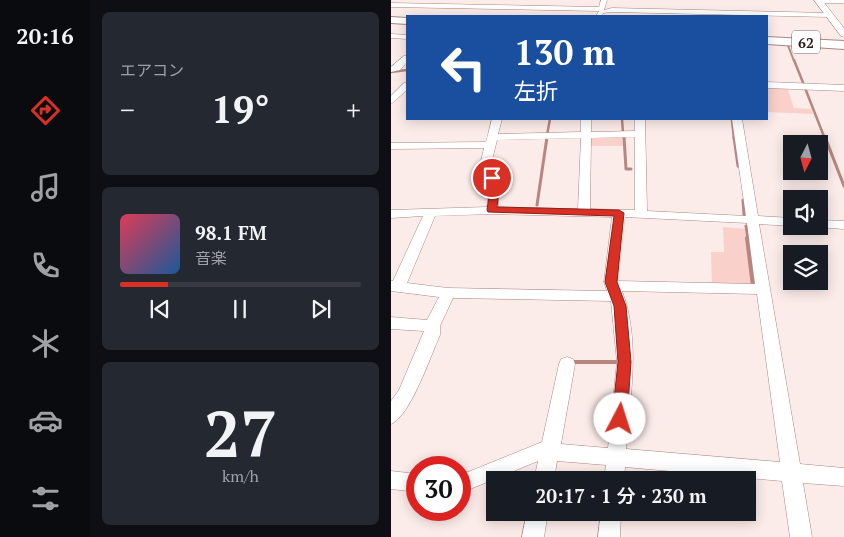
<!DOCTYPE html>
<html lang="ja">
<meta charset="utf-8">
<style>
:root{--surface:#171b24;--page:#242831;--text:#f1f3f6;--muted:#9ea1a6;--line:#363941;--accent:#d93025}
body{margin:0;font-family:"PT Serif","Noto Sans JP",serif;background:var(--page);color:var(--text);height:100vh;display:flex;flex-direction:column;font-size:19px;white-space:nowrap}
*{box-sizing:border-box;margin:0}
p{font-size:16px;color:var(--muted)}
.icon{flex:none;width:28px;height:28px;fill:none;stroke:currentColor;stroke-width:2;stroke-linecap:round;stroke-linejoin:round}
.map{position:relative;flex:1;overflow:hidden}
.drawer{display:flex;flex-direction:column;gap:12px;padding:12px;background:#0d0f14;width:301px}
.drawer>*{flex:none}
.hud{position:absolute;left:15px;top:15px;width:362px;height:105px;border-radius:0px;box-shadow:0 2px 12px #0003;background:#1a4fa0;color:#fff;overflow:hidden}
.needle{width:32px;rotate:186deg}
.controls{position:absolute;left:392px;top:135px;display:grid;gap:10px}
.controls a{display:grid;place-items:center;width:45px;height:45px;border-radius:0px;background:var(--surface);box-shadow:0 2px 12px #0003;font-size:25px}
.speed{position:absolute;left:15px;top:456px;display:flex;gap:10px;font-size:25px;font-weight:700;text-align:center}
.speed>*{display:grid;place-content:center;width:65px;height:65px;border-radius:50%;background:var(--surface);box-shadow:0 2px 12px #0003;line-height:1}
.speed .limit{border:8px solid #d22;background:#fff;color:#111}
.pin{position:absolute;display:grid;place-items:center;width:42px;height:42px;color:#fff;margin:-21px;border:2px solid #fff;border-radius:50%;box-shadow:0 1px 5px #0007}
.me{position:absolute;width:55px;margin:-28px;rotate:5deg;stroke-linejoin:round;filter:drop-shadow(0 0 4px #0008)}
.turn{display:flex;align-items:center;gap:18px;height:105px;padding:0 25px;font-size:22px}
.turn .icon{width:65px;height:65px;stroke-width:2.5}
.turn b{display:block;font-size:35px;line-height:42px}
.big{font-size:38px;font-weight:600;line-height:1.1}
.drawer .tile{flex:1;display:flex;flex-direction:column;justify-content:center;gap:8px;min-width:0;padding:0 18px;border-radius:8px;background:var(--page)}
.drawer .dial{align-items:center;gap:0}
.dial b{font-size:65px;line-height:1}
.song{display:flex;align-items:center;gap:15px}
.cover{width:60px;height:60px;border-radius:8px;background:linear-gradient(135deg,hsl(350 70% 55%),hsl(210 70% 35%))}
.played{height:5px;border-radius:2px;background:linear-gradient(90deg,var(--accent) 20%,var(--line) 20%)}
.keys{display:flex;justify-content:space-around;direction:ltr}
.heat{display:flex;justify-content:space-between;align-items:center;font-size:28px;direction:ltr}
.trip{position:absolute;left:95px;top:471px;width:270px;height:50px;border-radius:0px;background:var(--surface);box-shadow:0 2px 12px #0003;font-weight:600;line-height:50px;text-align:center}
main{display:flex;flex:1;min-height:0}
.dock{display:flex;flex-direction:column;width:90px;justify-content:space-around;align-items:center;background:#090b0e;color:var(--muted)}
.dock .icon{width:35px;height:35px}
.dock .current{color:var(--accent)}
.dock b{font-size:22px;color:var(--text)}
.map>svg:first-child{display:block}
.green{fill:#fad0ca}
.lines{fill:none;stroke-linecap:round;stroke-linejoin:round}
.stream-far3{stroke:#b78680;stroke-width:2}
.stream-far2{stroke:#b78680;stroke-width:2.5}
.stream-far1{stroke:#b78680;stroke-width:3}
.stream{stroke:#b78680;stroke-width:4}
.minor-casing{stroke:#ab8680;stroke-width:1}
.tertiary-casing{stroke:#ab8680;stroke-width:1}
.primary-casing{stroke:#ab8680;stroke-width:2}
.minor{fill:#fff;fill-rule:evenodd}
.tertiary{fill:#fff;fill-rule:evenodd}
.primary{fill:#fff;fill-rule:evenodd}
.route{fill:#d93025;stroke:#8d1f18}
.labels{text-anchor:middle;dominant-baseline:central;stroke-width:4;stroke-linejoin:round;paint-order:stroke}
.shield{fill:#fdfdfd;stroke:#685e5d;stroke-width:1}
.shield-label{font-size:14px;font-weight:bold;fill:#281a18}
</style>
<main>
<nav class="dock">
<b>20:16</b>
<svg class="icon current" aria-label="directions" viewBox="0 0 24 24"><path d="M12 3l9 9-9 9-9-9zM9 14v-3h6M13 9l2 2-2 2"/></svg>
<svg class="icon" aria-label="music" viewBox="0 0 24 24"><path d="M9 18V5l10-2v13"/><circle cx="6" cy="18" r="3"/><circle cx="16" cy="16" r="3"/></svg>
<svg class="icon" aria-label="phone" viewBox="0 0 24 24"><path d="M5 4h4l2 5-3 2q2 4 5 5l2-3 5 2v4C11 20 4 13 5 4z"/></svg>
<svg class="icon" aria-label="climate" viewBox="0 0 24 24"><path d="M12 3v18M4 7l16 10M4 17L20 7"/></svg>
<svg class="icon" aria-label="car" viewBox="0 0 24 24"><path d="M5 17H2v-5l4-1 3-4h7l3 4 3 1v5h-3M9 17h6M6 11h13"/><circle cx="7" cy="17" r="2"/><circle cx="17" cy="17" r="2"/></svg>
<svg class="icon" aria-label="filters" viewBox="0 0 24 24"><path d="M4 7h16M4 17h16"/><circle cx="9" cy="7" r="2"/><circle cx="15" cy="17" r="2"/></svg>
</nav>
<section class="drawer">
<div class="tile"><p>エアコン</p>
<div class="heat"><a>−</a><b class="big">19°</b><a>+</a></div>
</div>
<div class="tile">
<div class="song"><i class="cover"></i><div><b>98.1 FM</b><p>音楽</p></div></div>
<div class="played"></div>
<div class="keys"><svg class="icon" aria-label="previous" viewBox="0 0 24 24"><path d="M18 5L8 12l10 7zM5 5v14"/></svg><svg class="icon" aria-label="pause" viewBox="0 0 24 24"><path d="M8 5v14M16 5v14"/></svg><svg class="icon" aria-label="next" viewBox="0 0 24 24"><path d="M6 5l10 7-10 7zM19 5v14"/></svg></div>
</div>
<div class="tile dial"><b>27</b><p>km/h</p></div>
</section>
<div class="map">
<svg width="453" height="537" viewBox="0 0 453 537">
<rect width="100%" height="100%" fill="#fcece9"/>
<path class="green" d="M376,86l20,1 7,21 17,1 2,5 -46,-2z
M231,136l1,10h-34l1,-9z
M332,227l22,2 7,57 -40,-1 -1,-33h13z"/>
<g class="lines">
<path class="stream-far3" d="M396,43l7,18"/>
<path class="stream-far2" d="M403,60l10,25
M0,72l16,-2
M414,88l20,51
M231,119l1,14
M341,120l2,19
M156,135l3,-16
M233,136v3"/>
<path class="stream-far1" d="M233,137l2,32h5
M343,137l4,29
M434,137l19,49
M352,200l1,15
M146,205l10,-68
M355,226l2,13"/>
<path class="stream" d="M356,238l6,48
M181,366l1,-4h44"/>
<g class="minor-casing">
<path id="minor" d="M210,0h6l-3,10 8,-2 217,5 3,2 -3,2 -217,-5 -9,1 -1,3h-6l3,-5 -208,-4v-4l208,4z
M425,0h28v3h-26z
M0,34l16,1v4l-16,-1z
M13,56h3v6l-7,8 -9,2v-5z
M376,82l77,3v6l-77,-3z
M13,83h3v7l-16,14v-8z
M101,119h10l-4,15 83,-2v-13h10v13l44,-1v-12h10l2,92 99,5 -14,-97h10l16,97 34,2v8l-33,-2 41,240 44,4v18l-41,-3 9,54h-22l-8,-56 -157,-14 -1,13h-20l2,-15 -49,-4 -3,19h-20l4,-19 -70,29h-8v-18h8l74,-30 17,-78 2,-5 6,-2 6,2 2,5 -14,80 47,4 9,-86 -6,-61 -158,-3 -13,28v9c-9,20 -30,82 -49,89v-23l8,-11 25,-59 -33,-2v-12l36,3 12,-23 -48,-6v-10h2l30,-65 -32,2v-8l96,-3c2,-18 3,-24 -8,-38l5,-21 -93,1v-6l95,-1zM244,137v73l-45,-1 1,-71zM190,138l-3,71 -80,-2 1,-25 -9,-14 7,-28zM101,214l120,3 -8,65 3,9 -159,-3 -41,-5 28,-67zM234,217l122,6 8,61 -137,-3zM231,291l135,3 23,168 -154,-13c4,-51 15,-109 -4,-158z
M429,220l24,1v8l-28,-2 4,-1z
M0,471l26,3v18l-26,-3z
M136,512h21l-4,25h-22z
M210,512h20l-1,25h-22z"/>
</g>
<g class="tertiary-casing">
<path id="tertiary" d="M423,0h8l22,28v9l-3,-1z"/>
</g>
<g class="primary-casing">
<path id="primary" d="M0,17l16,1v6l-16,-1z
M376,37l77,4v8l-77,-5z"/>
</g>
<use href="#minor" class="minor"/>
<use href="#tertiary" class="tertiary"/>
<use href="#primary" class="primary"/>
</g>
<path class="route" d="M101,175l4,3 3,11 -2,18 122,3 5,3 -7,69 9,24 5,56 -4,57 -2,5 -5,2 -6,-2 -2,-5 6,-57 -4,-56 -9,-24 9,-66 -126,-4 -1,-2 3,-21 -3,-11z"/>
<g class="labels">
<rect class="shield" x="401" y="30.5" width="28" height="23" rx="4"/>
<g class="shield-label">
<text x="415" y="42">62</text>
</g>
</g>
</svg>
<div class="controls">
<a><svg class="needle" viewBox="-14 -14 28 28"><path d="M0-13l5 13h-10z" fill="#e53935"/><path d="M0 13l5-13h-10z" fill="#9ea1a6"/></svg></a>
<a><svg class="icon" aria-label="sound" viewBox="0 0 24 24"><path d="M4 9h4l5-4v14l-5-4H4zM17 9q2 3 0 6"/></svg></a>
<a><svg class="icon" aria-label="layers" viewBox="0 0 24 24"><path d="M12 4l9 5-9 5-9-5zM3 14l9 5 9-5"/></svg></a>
</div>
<div class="speed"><div class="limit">30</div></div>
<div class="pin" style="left:101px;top:178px;background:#d93025"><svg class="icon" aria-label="arrive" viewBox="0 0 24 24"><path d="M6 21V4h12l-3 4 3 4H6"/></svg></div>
<svg class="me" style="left:229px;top:419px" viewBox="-20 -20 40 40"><circle r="19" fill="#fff"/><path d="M0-13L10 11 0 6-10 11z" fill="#d93025"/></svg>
<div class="trip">20:17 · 1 分 · 230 m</div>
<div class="hud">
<div class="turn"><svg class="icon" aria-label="left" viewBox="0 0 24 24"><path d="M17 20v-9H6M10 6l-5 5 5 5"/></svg><div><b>130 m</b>左折</div></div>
</div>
</div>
</main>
